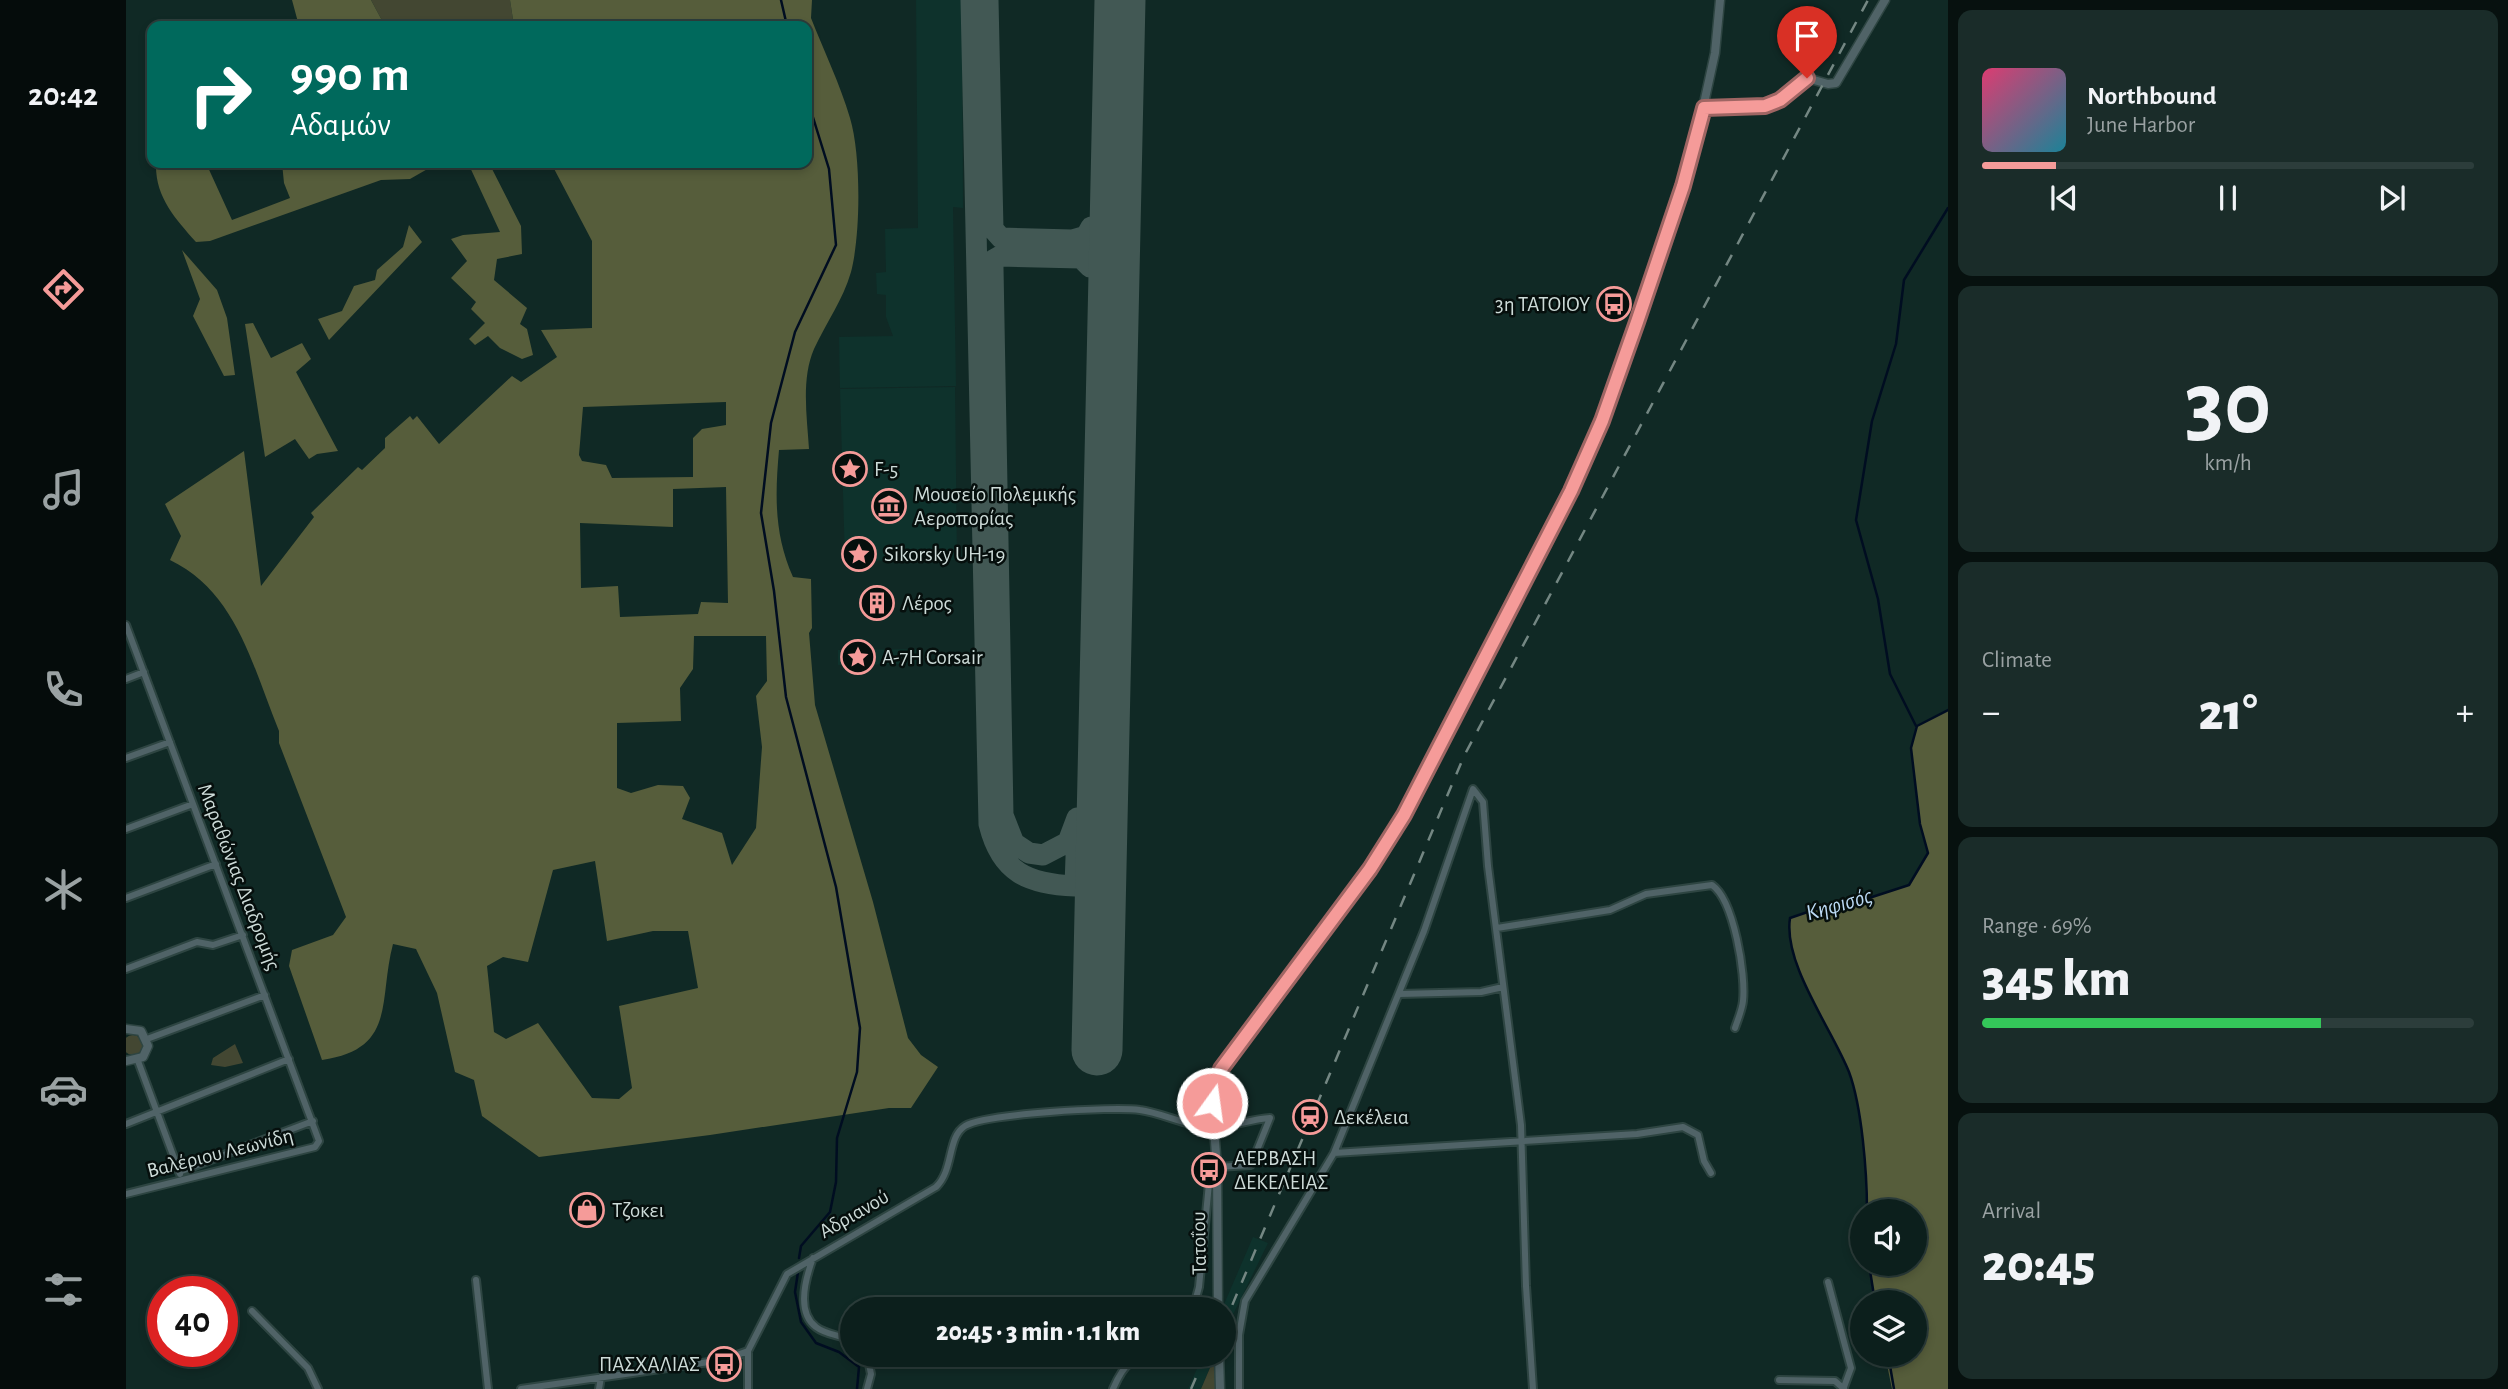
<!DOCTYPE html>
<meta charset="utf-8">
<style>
:root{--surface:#0c1f1c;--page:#1a2c29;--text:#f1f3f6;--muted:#9aa2a3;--line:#2c3d3b;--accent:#f59b99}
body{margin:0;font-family:"Alegreya Sans",sans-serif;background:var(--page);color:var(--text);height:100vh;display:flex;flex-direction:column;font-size:26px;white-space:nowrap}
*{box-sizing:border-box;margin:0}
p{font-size:23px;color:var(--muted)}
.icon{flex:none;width:38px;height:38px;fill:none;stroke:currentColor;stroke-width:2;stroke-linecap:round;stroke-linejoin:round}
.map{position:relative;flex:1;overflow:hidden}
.details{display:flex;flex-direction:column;gap:10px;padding:10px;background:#07110f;width:560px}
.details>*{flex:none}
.banner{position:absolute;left:21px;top:21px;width:665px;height:147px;border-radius:14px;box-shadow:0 4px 10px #0003,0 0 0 2px var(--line);background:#00695c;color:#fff;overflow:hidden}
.fabs{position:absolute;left:1724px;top:1199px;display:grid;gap:14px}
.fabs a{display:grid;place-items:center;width:77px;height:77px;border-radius:50%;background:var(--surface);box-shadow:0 4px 10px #0003,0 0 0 2px var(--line);font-size:35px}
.speed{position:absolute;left:21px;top:1276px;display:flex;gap:14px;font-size:35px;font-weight:700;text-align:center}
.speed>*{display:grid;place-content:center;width:91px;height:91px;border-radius:50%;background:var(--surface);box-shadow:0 4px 10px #0003,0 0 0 2px var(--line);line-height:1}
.speed .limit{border:10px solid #d22;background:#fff;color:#111}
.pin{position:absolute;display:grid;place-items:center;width:60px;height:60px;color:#fff;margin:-72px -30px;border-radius:50% 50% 50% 0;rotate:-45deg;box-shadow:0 0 7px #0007}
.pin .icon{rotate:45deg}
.me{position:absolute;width:77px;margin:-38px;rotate:14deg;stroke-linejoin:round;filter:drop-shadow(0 0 5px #0008)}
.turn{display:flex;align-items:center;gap:24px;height:147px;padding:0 28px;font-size:32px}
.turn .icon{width:91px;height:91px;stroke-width:2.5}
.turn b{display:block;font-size:49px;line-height:60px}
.big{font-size:52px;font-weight:800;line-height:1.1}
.details .card{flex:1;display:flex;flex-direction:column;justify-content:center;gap:10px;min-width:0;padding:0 24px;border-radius:14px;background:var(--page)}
.details .dial{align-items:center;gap:0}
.dial b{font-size:91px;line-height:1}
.song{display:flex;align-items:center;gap:21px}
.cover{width:84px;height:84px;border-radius:10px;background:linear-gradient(135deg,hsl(340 70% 55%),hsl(190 70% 35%))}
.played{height:7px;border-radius:4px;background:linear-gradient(90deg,var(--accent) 15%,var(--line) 15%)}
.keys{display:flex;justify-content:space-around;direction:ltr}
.heat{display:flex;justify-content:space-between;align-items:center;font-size:38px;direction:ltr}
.charge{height:10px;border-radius:5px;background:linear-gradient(90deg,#34c759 69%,var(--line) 0)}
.trip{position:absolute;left:714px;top:1297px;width:396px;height:70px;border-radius:35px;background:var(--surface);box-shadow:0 4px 10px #0003,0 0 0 2px var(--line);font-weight:800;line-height:70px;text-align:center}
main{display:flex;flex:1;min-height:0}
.tab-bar{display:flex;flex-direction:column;width:126px;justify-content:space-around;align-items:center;background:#050c0b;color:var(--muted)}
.tab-bar .icon{width:49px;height:49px}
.tab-bar .selected{color:var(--accent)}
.tab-bar b{font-size:32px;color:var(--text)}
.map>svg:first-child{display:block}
.built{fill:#0e322c}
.green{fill:#434732}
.forest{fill:#565d3b;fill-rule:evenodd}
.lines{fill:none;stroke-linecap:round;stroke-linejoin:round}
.stream{stroke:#000d21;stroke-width:2.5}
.taxiway{stroke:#425854;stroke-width:21}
.runway{stroke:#425854;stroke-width:51}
.minor-casing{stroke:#2e4542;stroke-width:10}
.tertiary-casing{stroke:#2e4542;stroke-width:11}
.minor{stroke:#506367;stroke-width:6}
.tertiary{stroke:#506367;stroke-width:8}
.rail{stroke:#748783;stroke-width:2.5;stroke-dasharray:12 12;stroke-linecap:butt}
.route-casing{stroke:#9f6563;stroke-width:18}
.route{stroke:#f59b99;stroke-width:12}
.labels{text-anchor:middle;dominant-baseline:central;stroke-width:5;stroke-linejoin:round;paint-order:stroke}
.poi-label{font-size:21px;fill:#cddbd8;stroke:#060f0d;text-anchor:start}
.street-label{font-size:21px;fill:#cddbd8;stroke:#060f0d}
.water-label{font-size:23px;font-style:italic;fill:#bcdaf5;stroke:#060f0d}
</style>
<main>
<nav class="tab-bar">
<b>20:42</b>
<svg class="icon selected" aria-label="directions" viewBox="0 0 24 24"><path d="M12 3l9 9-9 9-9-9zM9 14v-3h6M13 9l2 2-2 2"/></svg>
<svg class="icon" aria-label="music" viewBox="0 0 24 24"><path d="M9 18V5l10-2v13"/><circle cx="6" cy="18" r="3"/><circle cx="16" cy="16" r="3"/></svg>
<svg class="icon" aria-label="phone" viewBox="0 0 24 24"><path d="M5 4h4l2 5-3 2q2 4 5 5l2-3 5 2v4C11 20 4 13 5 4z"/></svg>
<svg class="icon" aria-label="climate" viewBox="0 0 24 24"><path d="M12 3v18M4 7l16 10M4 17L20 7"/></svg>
<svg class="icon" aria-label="car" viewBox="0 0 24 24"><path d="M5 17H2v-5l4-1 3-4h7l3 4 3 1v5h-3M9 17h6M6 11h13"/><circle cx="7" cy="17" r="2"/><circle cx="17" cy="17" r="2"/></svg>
<svg class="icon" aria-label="filters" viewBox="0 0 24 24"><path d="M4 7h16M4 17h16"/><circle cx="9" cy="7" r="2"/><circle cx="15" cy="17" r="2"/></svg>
</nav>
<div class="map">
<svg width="1822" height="1389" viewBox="0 0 1822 1389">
<rect width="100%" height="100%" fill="#102925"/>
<path class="built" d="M790,0h46l1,208 -10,-1 3,179 -116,2 -1,-51 54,-1 -7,-19v-22l-9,-1 -1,-21 10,-1 -1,-43 33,-1z
M829,387l2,173 -112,1 -5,-172z
M794,649l1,15 -83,1v-15z
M1127,1237l15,6 -45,92 -1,-26z
M1077,1355h12l-14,34h-13z"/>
<path class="green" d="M245,0h139l4,26h-129z
M-3 1045a10 10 0 1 1 20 0a10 10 0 1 1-20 0Z
M109,1044l8,19 -18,4 -14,-2 2,-7z
M1089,1356l1,33h-15z"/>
<path class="forest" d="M166,0h79l14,26h-86z
M384,0h302l-1,18c13,33 29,66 39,100 11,36 11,116 1,154 -8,28 -25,51 -37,77 -13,30 -7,68 -5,100l-30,1c-4,46 -5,84 14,127l18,2 1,49 -3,5 6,72 58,197 35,136 13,17 17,12 -27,41h-22l-179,27 -171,22 -57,-41 -8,-36 -19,-8 -18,-79 -21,-44 -23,-5c-15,57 4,105 -71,116l-33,-94 3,-16 41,-15 13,-18 -67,-174v-12c-26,-63 -42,-139 -109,-171l11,-24 -16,-32 79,-53 17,135 53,-69 -3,-4 47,-46 4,3 23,-22v-10l25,-22 3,4 4,-4 22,28 73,-68 9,6 36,-25 -16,-27 51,-2v-87l-41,-78h256v-137h-293zM600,402v23l-24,4 -9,9v39l-81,1 -6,-13 -24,-4 -3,-6 4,-48zM600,487l2,116 -27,-1 -3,12 -78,3 -2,-31 -37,2 -1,-65 93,4v-38zM568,636h72l1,45 -11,15 6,51 -6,81 -24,37 -10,-32 -40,-14 8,-21 -7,-12 -25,-1 -27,8 -14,-5v-65l64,-2 -1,-33 13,-19zM469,861l12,80 46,-10h35l10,57 -79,18 13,82 -13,11 -27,-1 -54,-75 -32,16 -12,-7 -7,-66 16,-9 25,5 25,-92z
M30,163h50l26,57 58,-22 -6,-15 -2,-20h156l-28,16 -29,1 -171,61 -14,1c-21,-24 -41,-45 -40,-79z
M342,163h21l32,63 1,28 -25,5 -3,21 33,28 -7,16 7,5 6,26 -11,4 -22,-11 -12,-12 -13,9 -6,-6 16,-16 -14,-14 5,-7 -25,-24 16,-17 -16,-22 12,-4 37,-3z
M283,225l13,17 -93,98 -11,-21 24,-8 12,-25 21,-6 2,-10 26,-23z
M56,250l35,40 10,28 8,57 -11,1 -31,-60 7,-17z
M127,323l18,35 31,-15 9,16 -15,13 42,79 -21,3 -8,5 -14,-20 -30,18 -20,-133z
M1822,710v679h-56l-7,-34 29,-1v-52h-38l-7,-38h45v-53h-48c1,-38 -4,-104 -17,-139 -17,-43 -66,-108 -59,-154l47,-16 29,-3 43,-14 19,-32 -8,-29 -9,-76 6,-22z"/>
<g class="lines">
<path class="stream" d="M655,0l6,26
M1790,726l-26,-52 -12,-75 -22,-79 16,-99 24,-77 8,-64 44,-72
M1741,1211c0,-38 -5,-104 -18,-139 -17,-43 -66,-108 -59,-154l47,-16 29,-3 43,-14 19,-32 -8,-29 -9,-76 6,-22 31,-16
M673,1258l2,-12 29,-34 6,-30 1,-44 20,-66 3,-44 -24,-141 -50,-190 -12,-106 -13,-78 10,-90 24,-91 41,-87 -7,-76 -22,-71
M1743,1264l6,38
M672,1272l-3,20 6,30 15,21 23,9 20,15 -2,22
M1762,1354l6,35"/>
<path class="taxiway" d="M845,0l18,824c12,49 39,60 86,62l2,-58
M862,0l5,229 8,9 71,2 14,-4 5,-9 -1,40 -9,-9 -81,-2 -7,4v8l10,547 11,28 15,10 14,2 25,-13 9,-24"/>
<path class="runway" d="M971,1050l23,-1050"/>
<g class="minor-casing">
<path id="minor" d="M0,625l193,516 -4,6 -189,47
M0,679l18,-7
M0,758l44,-16
M0,829l67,-25
M0,898l90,-34
M1371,928l113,-18 36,-16 66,-9c22,15 34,90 31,116 -1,9 -5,18 -8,27
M0,969l71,-27 16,3 30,-10
M1273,994l82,-2 22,-5
M21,1039l118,-44
M12,1061l42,113
M0,1124l163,-65
M1208,1153l303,-19 46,-7 15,8 6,26 7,12
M53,1172l134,-51
M687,1258c-7,19 -17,54 3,69 10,8 25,8 36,14
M350,1280l12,109
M1702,1282l23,86 -7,19
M126,1311l56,57 10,21
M622,1351v38
M741,1354l4,20 -4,15
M1653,1380l56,1 9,8
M395,1389l202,-29 25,-9 39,-77 149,-87c18,-17 11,-50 29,-61 19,-12 149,-20 175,-16 23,3 48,17 73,17 19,0 38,-8 57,-9l-19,47 -34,2 -7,6 -11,114 -6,22
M473,1389l2,-12
M987,1389c14,-33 22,-30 54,-35
M1113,1389v-54l6,-34 89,-148 90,-222 49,-142 10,13 5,64 33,259 5,161 7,103"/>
</g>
<g class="tertiary-casing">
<path id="tertiary" d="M1578,108l61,-2 15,-6 27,-22 21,6 8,-1 49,-83
M0,1029l15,2 7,15 -5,11 -17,4
M1092,1309l-1,-142 -5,-64 6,-27 152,-208 34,-53 167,-324 31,-70 92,-272 21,-96 5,-53
M1093,1354l1,35"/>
</g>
<use href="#minor" class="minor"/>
<use href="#tertiary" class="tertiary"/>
<path class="rail" d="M1097,1327l241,-571 404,-756
M1065,1389l15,-35"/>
</g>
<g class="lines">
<g class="route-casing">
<path id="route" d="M1086,1103l9,-34 149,-200 34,-54 167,-324 31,-70 35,-99 46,-136 21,-78 61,-2 15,-6 27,-22"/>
</g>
<use href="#route" class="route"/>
</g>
<defs>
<g id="bus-ring" transform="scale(1.75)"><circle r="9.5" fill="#060f0d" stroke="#f59b99" stroke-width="1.5"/><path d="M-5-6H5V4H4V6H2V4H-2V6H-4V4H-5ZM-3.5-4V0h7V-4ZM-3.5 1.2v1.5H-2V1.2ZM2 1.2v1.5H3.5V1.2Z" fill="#f59b99"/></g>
<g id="sight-ring" transform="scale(1.75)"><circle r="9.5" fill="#060f0d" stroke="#f59b99" stroke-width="1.5"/><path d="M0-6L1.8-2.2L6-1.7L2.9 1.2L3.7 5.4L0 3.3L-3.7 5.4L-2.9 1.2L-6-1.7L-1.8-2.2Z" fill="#f59b99"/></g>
<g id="museum-ring" transform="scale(1.75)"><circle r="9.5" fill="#060f0d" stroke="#f59b99" stroke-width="1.5"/><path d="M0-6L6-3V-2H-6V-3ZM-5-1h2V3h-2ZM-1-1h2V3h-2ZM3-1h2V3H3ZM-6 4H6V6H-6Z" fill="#f59b99"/></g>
<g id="building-ring" transform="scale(1.75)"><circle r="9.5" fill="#060f0d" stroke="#f59b99" stroke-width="1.5"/><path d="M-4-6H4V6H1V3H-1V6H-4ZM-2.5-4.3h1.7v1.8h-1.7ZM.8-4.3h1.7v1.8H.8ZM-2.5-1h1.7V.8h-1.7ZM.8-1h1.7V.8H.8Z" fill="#f59b99"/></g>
<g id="station-ring" transform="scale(1.75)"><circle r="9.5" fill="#060f0d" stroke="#f59b99" stroke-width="1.5"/><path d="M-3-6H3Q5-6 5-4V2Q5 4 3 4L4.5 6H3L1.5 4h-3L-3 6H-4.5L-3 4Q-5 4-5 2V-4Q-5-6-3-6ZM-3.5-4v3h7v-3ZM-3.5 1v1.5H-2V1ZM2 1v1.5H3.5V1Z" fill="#f59b99"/></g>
<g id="shop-ring" transform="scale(1.75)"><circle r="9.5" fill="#060f0d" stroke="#f59b99" stroke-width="1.5"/><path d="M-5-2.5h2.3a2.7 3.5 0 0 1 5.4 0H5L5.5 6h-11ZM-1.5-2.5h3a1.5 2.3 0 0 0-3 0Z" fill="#f59b99"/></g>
</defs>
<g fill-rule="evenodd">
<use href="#bus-ring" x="1488" y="304"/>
<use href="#sight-ring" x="724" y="469"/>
<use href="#museum-ring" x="763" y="506"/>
<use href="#sight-ring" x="733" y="554"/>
<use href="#building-ring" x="751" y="603"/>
<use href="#sight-ring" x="732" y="657"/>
<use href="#station-ring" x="1184" y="1117"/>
<use href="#bus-ring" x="1083" y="1170"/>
<use href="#shop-ring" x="461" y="1210"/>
<use href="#bus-ring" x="598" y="1364"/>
</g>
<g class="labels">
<g class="poi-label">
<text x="1464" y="304" text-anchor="end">3η ΤΑΤΟΙΟΥ</text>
<text x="748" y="469">F-5</text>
<text x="788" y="494">Μουσείο Πολεμικής<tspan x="788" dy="24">Αεροπορίας</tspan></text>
<text x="758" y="554">Sikorsky UH-19</text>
<text x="776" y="603">Λέρος</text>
<text x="756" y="657">A-7H Corsair</text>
<text x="1208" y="1117">Δεκέλεια</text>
<text x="1108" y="1158">ΑΕΡ.ΒΑΣΗ<tspan x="1108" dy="24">ΔΕΚΕΛΕΙΑΣ</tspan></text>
<text x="486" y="1210">Τζοκει</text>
<text x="574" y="1364" text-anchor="end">ΠΑΣΧΑΛΙΑΣ</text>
</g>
<g class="street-label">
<text transform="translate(113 877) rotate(69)">Μαραθώνιας Διαδρομής</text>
<text transform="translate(94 1153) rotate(-14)">Βαλέριου Λεωνίδη</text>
<text transform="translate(728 1214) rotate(-30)">Αδριανού</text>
<text transform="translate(1073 1243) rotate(-91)">Τατοΐου</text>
</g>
<g class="water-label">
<text transform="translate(1713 905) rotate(-16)">Κηφισός</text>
</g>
</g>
</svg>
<div class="fabs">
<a><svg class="icon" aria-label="sound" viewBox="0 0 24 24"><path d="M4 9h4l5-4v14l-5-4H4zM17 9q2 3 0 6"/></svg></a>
<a><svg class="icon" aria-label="layers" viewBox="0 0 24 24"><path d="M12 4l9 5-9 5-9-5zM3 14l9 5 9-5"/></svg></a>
</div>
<div class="speed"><div class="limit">40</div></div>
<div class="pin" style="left:1681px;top:78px;background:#d93025"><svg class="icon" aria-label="arrive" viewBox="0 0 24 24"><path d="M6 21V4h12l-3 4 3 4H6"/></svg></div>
<svg class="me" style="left:1086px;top:1103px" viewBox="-20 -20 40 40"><circle r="17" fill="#f59b99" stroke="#fff" stroke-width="3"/><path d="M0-11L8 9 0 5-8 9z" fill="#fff"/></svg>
<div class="trip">20:45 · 3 min · 1.1 km</div>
<div class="banner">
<div class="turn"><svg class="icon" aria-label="right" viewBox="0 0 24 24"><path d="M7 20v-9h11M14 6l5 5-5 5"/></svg><div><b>990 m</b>Αδαμών</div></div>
</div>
</div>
<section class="details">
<div class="card">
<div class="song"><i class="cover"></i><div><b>Northbound</b><p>June Harbor</p></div></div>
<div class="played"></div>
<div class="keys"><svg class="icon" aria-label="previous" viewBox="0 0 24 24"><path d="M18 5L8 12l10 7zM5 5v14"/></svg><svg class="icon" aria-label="pause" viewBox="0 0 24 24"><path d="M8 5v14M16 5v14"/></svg><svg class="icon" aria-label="next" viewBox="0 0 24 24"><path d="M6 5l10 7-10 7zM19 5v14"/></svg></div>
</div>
<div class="card dial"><b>30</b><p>km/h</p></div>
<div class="card"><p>Climate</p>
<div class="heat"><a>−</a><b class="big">21°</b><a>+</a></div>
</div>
<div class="card"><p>Range · 69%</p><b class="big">345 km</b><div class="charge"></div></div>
<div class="card"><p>Arrival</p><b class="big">20:45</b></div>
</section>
</main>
